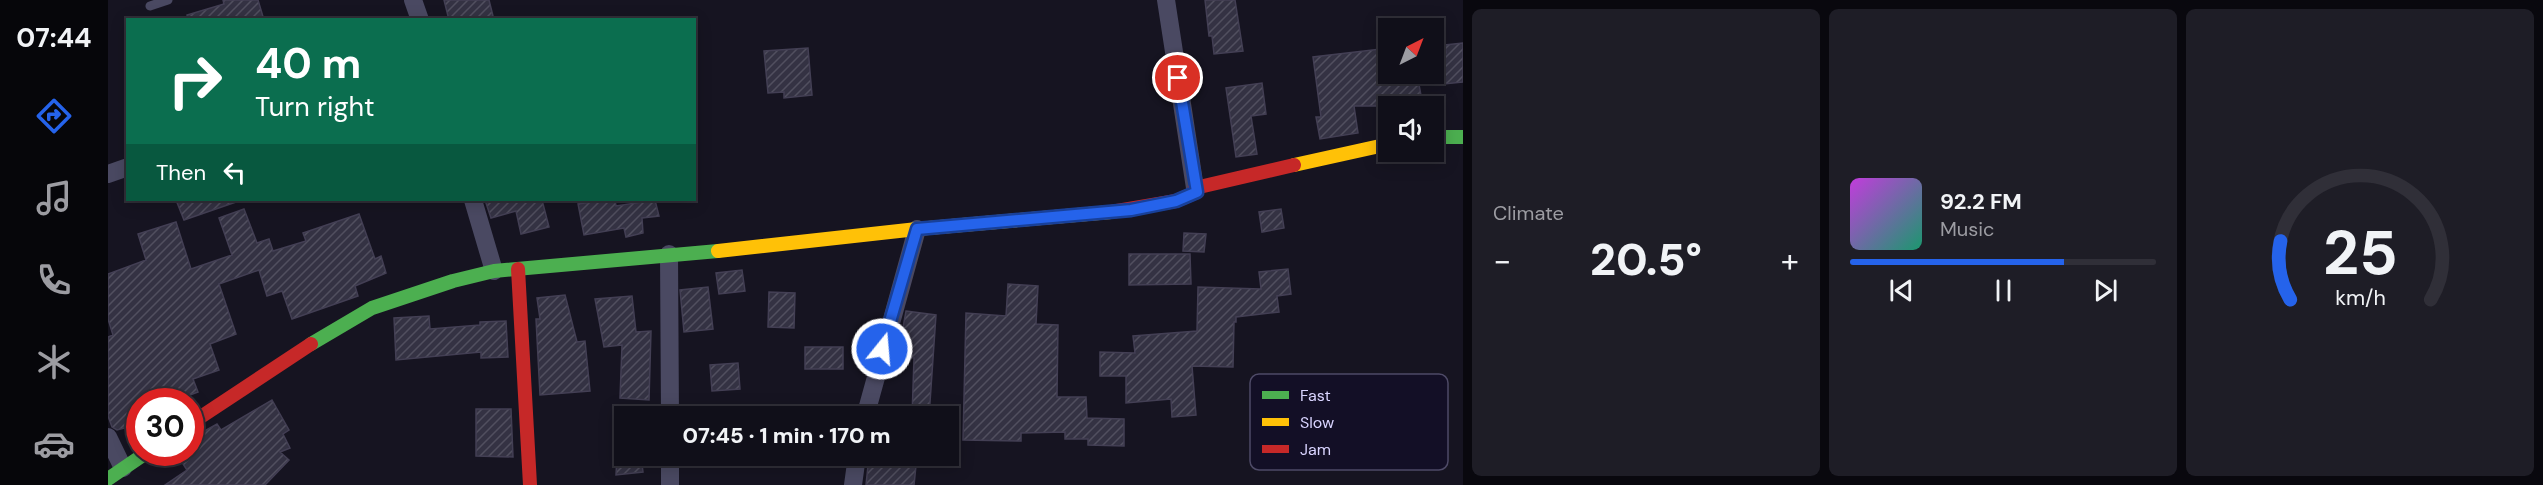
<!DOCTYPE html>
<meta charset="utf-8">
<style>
:root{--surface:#100f19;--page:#1e1d26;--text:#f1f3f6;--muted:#9c9ca2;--line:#302f38;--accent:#2563eb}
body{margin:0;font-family:"DM Sans",sans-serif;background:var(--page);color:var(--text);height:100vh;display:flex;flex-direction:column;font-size:22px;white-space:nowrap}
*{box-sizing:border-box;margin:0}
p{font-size:20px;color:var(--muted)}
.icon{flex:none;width:33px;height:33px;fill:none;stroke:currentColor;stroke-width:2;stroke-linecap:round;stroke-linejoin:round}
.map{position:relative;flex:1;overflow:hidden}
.drawer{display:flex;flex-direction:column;gap:9px;padding:9px;background:#09080e;width:1080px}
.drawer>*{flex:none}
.guide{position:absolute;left:18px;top:18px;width:570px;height:183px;border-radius:0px;box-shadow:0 3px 15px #0003,0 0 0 2px var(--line);background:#0b6e4f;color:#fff;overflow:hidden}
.needle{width:39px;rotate:42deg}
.controls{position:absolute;left:1270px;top:18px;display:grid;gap:12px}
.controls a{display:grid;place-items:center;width:66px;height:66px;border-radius:0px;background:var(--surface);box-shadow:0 3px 15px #0003,0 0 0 2px var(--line);font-size:30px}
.speed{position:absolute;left:18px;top:388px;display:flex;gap:12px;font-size:30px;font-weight:700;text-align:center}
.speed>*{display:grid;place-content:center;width:78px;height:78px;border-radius:50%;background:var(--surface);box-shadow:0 3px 15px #0003,0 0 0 2px var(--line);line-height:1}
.speed .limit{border:9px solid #d22;background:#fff;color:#111}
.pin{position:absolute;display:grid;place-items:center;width:51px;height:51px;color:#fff;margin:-26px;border:3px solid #fff;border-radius:50%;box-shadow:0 2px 6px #0007}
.me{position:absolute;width:66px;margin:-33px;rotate:17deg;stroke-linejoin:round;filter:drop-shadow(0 0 4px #0008)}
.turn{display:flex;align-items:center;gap:21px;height:126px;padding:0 30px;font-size:27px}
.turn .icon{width:78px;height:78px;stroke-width:2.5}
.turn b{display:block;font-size:42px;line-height:51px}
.then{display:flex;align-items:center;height:57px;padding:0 30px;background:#0003;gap:12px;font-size:22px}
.big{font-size:45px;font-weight:800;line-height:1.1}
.drawer .widget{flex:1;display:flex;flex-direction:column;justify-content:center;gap:9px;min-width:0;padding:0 21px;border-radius:9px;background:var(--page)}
.drawer .dial{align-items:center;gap:0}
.dial svg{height:156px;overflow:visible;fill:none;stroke:var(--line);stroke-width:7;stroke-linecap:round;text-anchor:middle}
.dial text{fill:var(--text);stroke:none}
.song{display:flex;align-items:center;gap:18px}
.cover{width:72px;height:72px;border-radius:9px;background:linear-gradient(135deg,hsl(290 70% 55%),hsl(160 70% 35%))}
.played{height:6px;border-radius:3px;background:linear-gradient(90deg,var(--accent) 70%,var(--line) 70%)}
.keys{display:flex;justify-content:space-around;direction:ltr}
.heat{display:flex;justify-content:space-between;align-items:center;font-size:33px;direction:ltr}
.drawer .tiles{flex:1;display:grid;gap:9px;grid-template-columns:repeat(3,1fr)}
.trip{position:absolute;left:506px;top:406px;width:345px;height:60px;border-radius:0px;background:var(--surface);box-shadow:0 3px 15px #0003,0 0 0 2px var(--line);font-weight:800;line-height:60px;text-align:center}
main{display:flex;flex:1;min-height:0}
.tab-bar{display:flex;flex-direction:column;width:108px;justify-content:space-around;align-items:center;background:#06060a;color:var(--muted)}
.tab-bar .icon{width:42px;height:42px}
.tab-bar .on{color:var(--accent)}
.tab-bar b{font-size:27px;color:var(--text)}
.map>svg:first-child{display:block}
.building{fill:url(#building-hatch);stroke:#433f54;stroke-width:1.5}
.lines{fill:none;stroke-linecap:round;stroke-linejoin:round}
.lane{stroke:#4a4962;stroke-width:9}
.street{stroke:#4a4962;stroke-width:18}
.fast{stroke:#4caf50;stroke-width:14}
.slow{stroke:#ffc107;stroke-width:14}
.jam{stroke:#c62828;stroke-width:14}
.route-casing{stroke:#184099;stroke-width:15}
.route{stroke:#2563eb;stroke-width:10}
.key{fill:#130f26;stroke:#4e4a67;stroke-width:1.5}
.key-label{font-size:16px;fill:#d9d4ff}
</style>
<main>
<nav class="tab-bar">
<b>07:44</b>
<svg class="icon on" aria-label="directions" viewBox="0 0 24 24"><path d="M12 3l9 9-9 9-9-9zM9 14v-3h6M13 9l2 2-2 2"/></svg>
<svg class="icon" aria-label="music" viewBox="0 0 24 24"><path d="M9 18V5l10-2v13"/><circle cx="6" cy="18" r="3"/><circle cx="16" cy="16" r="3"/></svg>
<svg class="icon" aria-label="phone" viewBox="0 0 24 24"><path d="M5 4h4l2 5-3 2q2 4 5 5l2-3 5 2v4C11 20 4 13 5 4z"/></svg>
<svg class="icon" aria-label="climate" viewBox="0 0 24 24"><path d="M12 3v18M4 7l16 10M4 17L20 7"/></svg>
<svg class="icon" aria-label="car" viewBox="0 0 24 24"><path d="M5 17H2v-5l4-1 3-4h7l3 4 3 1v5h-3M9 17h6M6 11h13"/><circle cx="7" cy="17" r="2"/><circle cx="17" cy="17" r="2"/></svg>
</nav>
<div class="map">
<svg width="1355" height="485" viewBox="0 0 1355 485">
<defs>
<pattern id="building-hatch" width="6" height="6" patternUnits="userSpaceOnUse" patternTransform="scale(1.5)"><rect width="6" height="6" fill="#343243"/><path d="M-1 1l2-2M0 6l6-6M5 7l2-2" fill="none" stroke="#514f5f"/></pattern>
</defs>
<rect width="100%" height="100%" fill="#161421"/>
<path class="building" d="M115,0h35l6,20h-76l-1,-5 37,-11z
M336,0h45l5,20h-45z
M1097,0h30l8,51 -29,3 -2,-18h-3z
M1355,43v39l-29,3v-30l12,-2 -1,-8z
M700,48l4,47 -28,3v-6l-16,1 -4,-42z
M1281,48v26h28l6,32h-69l4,27 -38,6 -4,-22h5l-8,-60z
M1154,83l4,31 -15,2 6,38 -21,3 -10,-69z
M68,200h59l1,2 -52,18z
M377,200h57l7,27 -28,7 -5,-23 -25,7z
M498,200h9l1,6 39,-6 4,16 -17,2 1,15 -17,4 -2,-9 -40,7 -6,-31z
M136,209l13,34 12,-4 4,12 33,-10 -3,-8 56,-19 16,45 6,-3 5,17 -31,13 3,10 -66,23 -10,-28 -15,5 -8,-26 -40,14 17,50 -26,10 9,26 -26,9 5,13 -27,10h-31v22l-23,6 -5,-3 -4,-11v-79l5,-2 -5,-16v-45l38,-14 -8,-26 38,-12 15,47 41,-14 -13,-37z
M1173,209l3,19 -22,4 -3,-20z
M1076,233l22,1 -2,18 -21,-1z
M1021,254h61l1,30 -62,1z
M1180,269l3,25 -14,2 2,16 -43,5v5h-2l-1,45 -41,-1 4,49 -24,2 -1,-18 -45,4v-27h-26v-24l35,1 -2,-17 64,-5 1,-44 63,2 -2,-17z
M634,270l3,21 -26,3 -3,-21z
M900,284l30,2 -2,38 22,1 -1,72h29l1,21 37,1v27l-36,-1v-6h-23v-7l-44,1v8l-58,-1 3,-127 40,3z
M600,287l5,42 -29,3 -4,-42z
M661,292l26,1 -1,35 -26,-1z
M457,295l12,47 8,-1 5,50 -50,4 -4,-76h4l-3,-21z
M524,296l4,36 15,-1 -2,69 -29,-2 2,-53 -18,2 -9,-48z
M798,311l30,4 -7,102h-17l2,-59 -16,-3z
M321,316l1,13 50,-4v-3l26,-1 2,36 -27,1v-6l-85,8 -2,-42z
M697,347h38v22h-38z
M630,363l2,26 -28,2 -2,-26z
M164,400l17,30 -6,4 7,14 -10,4 9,8 -24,25h-100l22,-15 -11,-17h14v-14l27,-15 4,6z
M368,409h35l2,48 -37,-1z
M509,456h24l2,16 -27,3z
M761,456h48l-3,29h-48z"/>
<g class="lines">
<path class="lane" d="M42,6l18,-6"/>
<path class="street" d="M305,0l7,20
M1058,0l29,188
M0,174l20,-7
M365,200l21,71
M561,254l1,163
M757,417l52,-188
M0,437l15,31
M562,485v-29
M745,485l4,-29"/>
<path class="fast" d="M1326,137h29
M203,344l61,-36 81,-27 41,-10 224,-20
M0,479l38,-26"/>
<path class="slow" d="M1186,165l95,-21
M610,251l199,-22 194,-17"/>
<path class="jam" d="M1003,212l65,-11 21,-9 -2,-4 99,-23
M410,269l12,216
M82,424l121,-80"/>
</g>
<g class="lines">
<g class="route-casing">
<path id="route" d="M774,349l35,-120 214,-19 45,-9 21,-9 -19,-114"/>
</g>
<use href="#route" class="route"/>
</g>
<rect x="1142" y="374" width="198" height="96" rx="9" class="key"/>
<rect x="1154" y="391" width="27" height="8" fill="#4caf50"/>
<rect x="1154" y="418" width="27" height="8" fill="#ffc107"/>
<rect x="1154" y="445" width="27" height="8" fill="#c62828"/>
<g class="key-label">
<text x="1192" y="401">Fast</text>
<text x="1192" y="428">Slow</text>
<text x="1192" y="455">Jam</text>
</g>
</svg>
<div class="controls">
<a><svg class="needle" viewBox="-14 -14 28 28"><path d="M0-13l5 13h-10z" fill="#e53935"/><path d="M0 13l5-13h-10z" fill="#9c9ca2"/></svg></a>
<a><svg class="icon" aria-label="sound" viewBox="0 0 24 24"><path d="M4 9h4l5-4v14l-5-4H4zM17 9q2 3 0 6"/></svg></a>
</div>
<div class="speed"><div class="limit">30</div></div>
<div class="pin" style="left:1070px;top:78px;background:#d93025"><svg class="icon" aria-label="arrive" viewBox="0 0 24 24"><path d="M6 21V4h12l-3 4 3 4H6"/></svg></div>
<svg class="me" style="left:774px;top:349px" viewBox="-20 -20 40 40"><circle r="17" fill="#2563eb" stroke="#fff" stroke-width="3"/><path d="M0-11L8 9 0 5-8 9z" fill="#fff"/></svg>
<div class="trip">07:45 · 1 min · 170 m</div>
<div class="guide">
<div class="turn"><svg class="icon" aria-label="right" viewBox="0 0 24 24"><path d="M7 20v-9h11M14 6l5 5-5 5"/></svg><div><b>40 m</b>Turn right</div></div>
<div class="then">Then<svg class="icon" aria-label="left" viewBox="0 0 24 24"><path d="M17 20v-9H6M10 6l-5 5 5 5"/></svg></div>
</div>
</div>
<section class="drawer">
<div class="tiles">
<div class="widget"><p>Climate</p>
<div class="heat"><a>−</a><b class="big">20.5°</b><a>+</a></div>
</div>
<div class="widget">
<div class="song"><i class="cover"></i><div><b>92.2 FM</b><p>Music</p></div></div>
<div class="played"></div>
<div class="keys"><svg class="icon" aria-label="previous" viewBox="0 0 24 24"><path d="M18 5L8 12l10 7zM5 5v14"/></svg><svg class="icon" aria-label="pause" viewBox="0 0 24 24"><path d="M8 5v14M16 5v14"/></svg><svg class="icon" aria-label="next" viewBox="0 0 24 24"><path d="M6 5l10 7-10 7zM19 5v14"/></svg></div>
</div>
<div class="widget dial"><svg viewBox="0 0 100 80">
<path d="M14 69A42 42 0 1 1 86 69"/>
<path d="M14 69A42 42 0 0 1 9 39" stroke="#2563eb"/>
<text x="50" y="56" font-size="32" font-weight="700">25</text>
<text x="50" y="72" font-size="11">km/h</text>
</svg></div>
</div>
</section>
</main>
